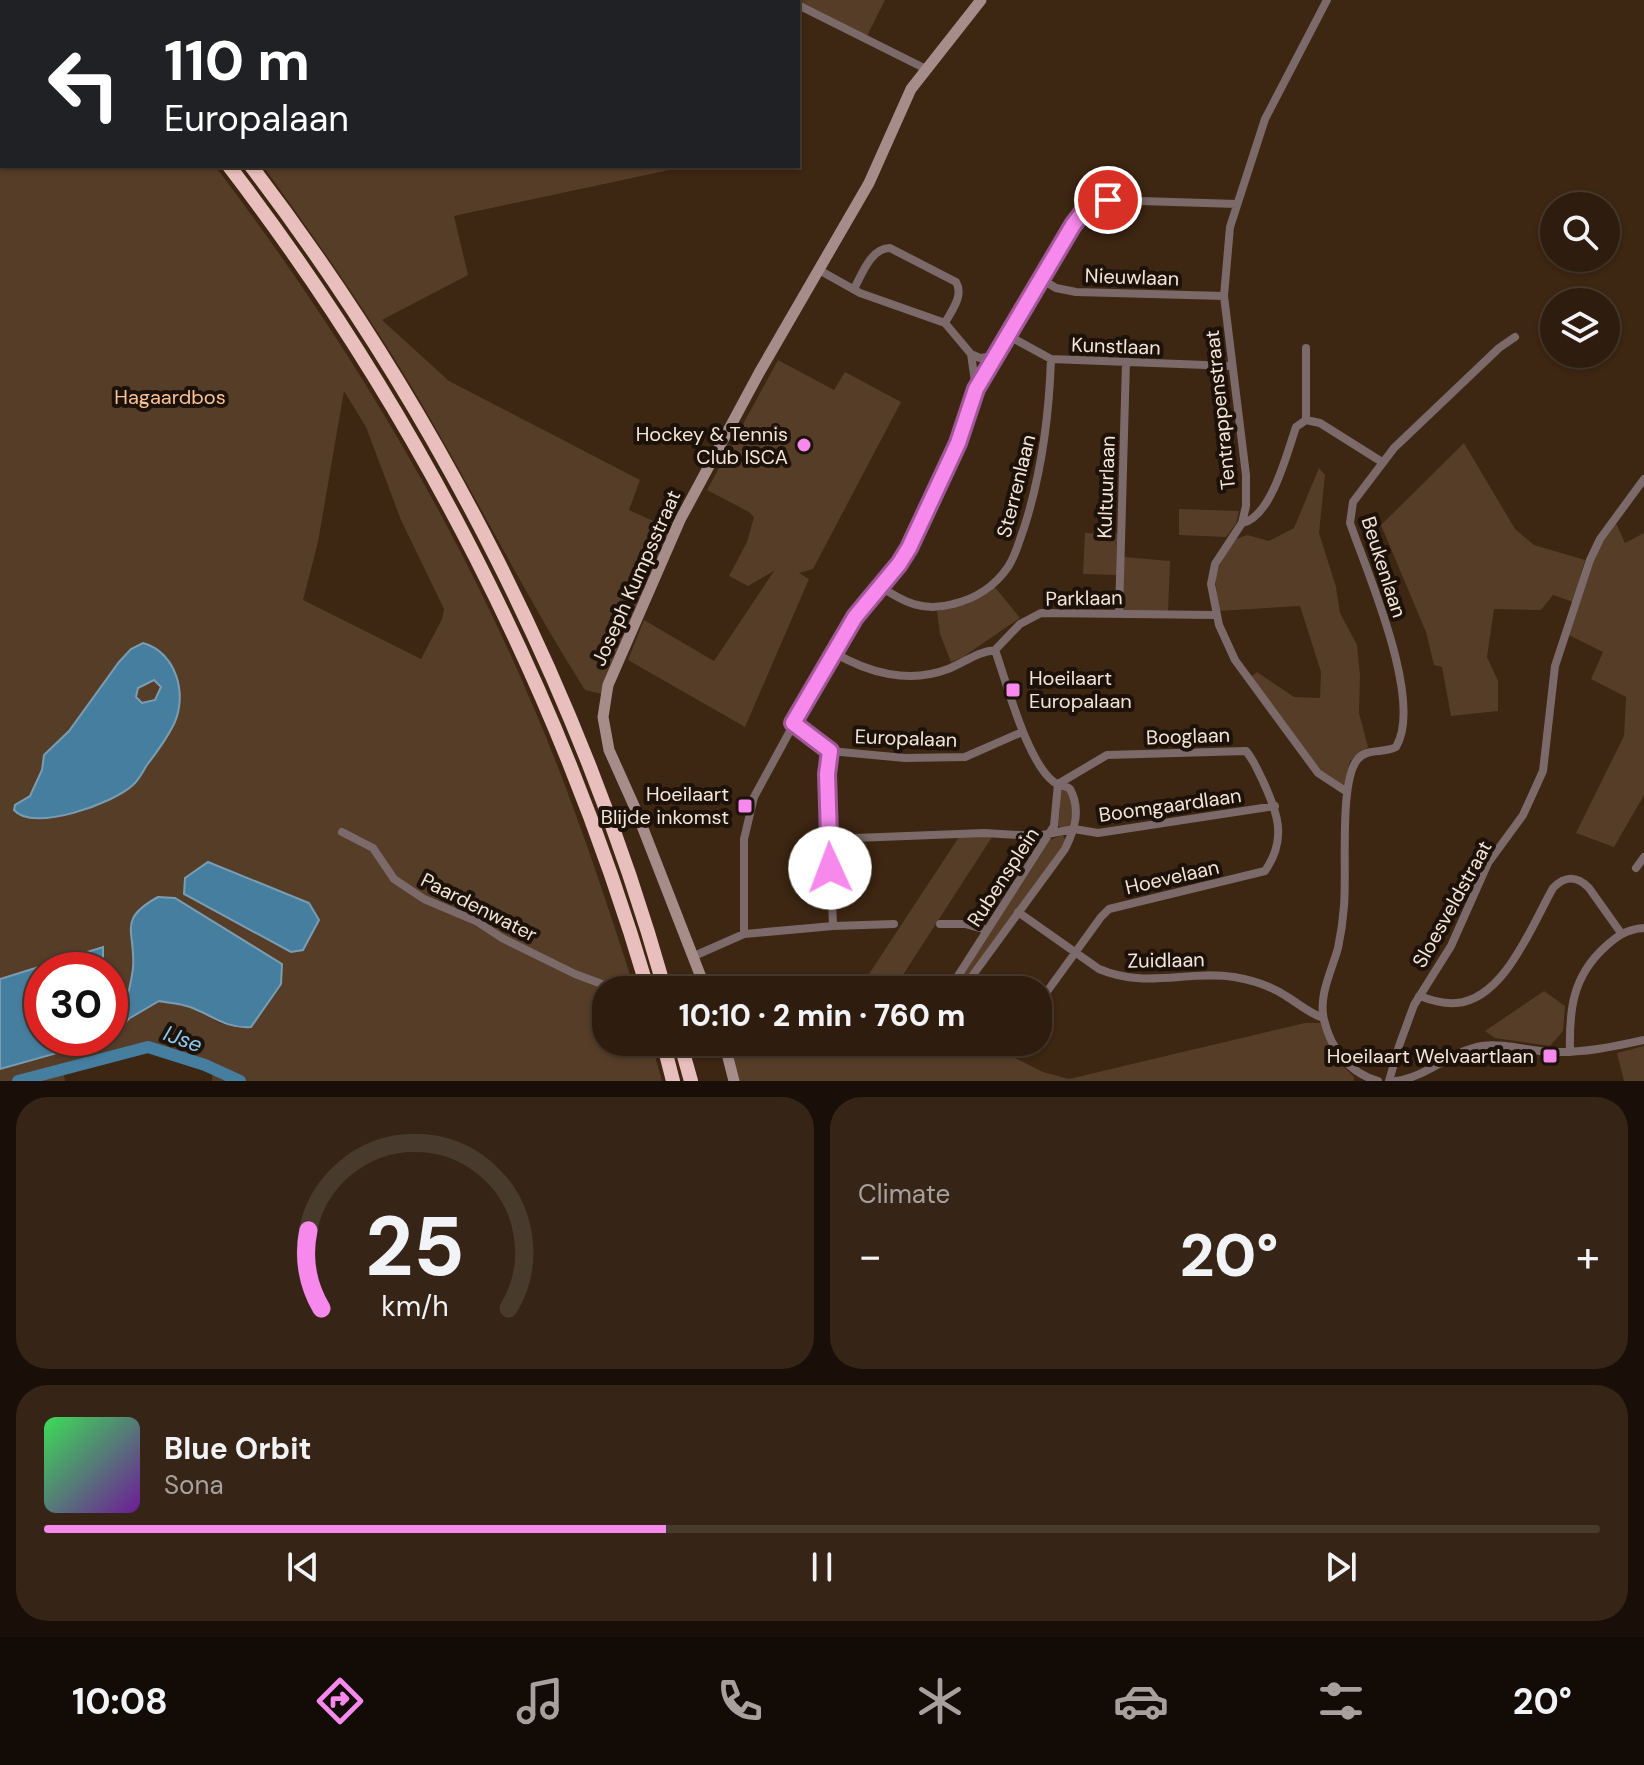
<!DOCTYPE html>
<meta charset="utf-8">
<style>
:root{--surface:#2e1c0e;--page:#362517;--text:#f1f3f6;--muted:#a7a19e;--line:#493a2e;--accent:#f788ec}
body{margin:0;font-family:"DM Sans",sans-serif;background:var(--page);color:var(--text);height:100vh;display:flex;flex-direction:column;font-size:30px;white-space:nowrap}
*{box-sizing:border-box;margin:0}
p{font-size:26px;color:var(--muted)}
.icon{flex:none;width:44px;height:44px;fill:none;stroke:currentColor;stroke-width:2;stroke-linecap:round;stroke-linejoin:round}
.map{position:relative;height:1081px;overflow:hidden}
.side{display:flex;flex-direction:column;gap:16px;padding:16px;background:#190f08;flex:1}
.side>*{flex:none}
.guide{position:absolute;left:0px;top:0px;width:800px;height:168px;box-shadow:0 2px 6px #0004,0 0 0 2px var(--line);background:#202124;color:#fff;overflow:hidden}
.fabs{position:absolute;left:1540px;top:192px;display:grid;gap:16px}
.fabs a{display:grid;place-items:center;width:80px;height:80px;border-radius:50%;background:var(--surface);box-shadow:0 2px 6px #0004,0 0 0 2px var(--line);font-size:40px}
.speed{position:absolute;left:24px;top:952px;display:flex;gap:16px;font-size:40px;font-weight:700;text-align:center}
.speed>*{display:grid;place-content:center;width:104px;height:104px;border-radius:50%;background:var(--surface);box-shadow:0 2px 6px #0004,0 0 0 2px var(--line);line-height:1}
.speed .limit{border:12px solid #d22;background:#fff;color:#111}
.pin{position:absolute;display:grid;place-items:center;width:68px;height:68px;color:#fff;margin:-34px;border:4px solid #fff;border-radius:50%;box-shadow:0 2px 8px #0007}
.me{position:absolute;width:88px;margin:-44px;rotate:358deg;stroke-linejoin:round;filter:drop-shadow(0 0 6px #0008)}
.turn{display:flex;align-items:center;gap:28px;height:168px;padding:0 32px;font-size:36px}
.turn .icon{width:104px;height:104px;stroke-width:2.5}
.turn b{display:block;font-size:56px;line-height:68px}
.big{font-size:60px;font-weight:800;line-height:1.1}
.side .tile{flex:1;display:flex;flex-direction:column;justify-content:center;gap:12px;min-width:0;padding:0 28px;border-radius:32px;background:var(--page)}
.side .dial{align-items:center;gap:0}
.dial svg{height:208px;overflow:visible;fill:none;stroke:var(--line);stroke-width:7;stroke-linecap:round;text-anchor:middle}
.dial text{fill:var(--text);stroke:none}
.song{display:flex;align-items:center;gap:24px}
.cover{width:96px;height:96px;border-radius:12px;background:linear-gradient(135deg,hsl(130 70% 55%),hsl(280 70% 35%))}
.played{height:8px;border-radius:4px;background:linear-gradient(90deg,var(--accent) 40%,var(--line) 40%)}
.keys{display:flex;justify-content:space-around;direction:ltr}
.heat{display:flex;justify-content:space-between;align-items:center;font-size:44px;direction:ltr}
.side .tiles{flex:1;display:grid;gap:16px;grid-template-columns:1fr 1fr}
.tile:last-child{grid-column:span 2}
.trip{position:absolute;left:592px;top:976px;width:460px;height:80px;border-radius:32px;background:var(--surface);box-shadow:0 2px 6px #0004,0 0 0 2px var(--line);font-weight:800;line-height:80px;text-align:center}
.dock{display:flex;height:128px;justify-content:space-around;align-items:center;background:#120b06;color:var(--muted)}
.dock .icon{width:56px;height:56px}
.dock .on{color:var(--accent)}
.dock b{font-size:36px;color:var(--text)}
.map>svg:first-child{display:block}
.green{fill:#563d28;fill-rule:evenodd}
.water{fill:#467ea0;stroke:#7a9db1;stroke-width:2;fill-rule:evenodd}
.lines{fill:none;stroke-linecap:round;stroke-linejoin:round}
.river{stroke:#467ea0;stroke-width:12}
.street{stroke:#7b6a69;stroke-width:8}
.secondary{stroke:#a78d8a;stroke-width:11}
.highway{stroke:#e8bfbc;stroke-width:14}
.route-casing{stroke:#a15899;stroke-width:20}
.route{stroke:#f788ec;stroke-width:14}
.poi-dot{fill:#f788ec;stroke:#1c120a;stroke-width:3}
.labels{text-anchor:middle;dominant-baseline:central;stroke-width:8;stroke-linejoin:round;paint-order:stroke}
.street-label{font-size:20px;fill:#f5e5d9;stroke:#1c120a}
.park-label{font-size:20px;fill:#fcc496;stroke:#1c120a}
.poi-label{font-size:20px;fill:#f5e5d9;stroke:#1c120a;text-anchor:end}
.water-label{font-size:22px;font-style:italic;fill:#8acaf3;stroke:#1c120a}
</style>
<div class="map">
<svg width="1644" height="1081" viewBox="0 0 1644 1081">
<rect width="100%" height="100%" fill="#3d2612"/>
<path class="green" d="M0,0l78,2h-76v164h213c127,167 236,347 318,540 40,93 71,188 102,284h-29v52h45l11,39h-450l1,-12 -65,-22 -85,22 2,12h-65v-12l93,-26 3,-5h14v-68h-7l-1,-23 -102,32zM344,391l22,36 35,93 43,89 -2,10 -21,40 -118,-59 15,-58zM168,657c24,57 -3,84 -35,129l-118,19 15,-9 12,-26 2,-15 25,-24 50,-69zM140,907l99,121 -19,-5 -30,-16 -31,-6 -37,23c2,-19 10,-38 11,-56 2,-27 -8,-36 7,-61z
M803,0h82l-18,36 -66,-31z
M263,166h411v3l-220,47 14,59 -86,45 67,61 191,99 -11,30 42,19 -69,165 -17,-4c-56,-88 -102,-180 -154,-270 -50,-88 -109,-172 -168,-254z
M778,360l56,30 11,-18 56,30 -88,167 -14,4 10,6 -64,148 -117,-67 16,-40 70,41 60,-90 -26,15 -19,-10 18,-34 7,-25 -5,-5 -42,-22z
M1464,443l51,86 19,16 51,15 -12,42 -20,-7 -12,15 -47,-1 -7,48 11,24v30l-47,5 -9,-49 -8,-2 -8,-33 -45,-107z
M1319,468l6,7 -6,58 17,54 4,26 17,32 3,31 -1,37 9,34 -18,14 -6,26 -22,-15 -71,-95 6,-5 37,25 26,1 1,-26 -21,-66 -82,5 -3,-38 19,-33 13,-5 22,6 25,-13z
M1179,509l60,2 -3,13 -10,13 -47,-2z
M1616,523l9,20 19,-10v262l-30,52 -38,-14 48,-97 2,-39 -35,-18 12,-27 -34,-17 29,-87z
M1085,533l32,1 -1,41 -33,-1z
M1124,557l46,4 -2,51 -46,-2z
M994,586l26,32 -57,39 -12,5 -11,-28 -3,-23 30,-7z
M154,680l7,7 -6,14 -13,3 -6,-7 2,-10z
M1065,790c11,9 8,24 4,36l-8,2 -3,-3 2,-13v-21z
M1063,835l3,6 -103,143 -6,-2 93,-142z
M959,837h33l-93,144 -32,-4z
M1544,991l21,15 -2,25 -13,15 -55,-8 -10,-7z
M1305,1023h16l17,38 16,16v4h-618l-8,-39h255l60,30 26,7z
M1644,1046v35h-20l-7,-28z"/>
<path class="water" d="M143,643c33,9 45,51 31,81 -7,14 -17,28 -27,41 -4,6 -8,15 -14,20 -19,18 -100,48 -119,25l1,-5 15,-9 12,-26 2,-15 25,-24 50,-69 12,-13zM154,680l7,7 -6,13 -13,3 -6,-6 2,-9z
M208,862l101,41 10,17 -16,30 -12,2 -107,-58 1,-16z
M158,897l17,1 107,66 -1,20 -30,43c-25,2 -39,-12 -61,-20 -9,-3 -21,-4 -31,-6l-29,17 -8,7c2,-19 9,-38 11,-57 3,-37 -17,-48 25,-71z
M103,947v23h-61v68h54l-3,5 -93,26v-90z"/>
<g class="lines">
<path class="river" d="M18,1081l130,-34 57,18 35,16"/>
<path class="street" d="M788,0l4,2
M1327,0l-62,119 -35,108 -6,69 22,179v31l-4,17 -27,41 -4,20 8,41 16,35 83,113 29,19
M754,2l1,-2
M798,5l128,64
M1041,279l15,9 20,4 148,4
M854,289c8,-15 17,-41 36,-41l66,34c8,13 -4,28 -11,41
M1007,335l44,24 180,7
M971,354l9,4 15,-2
M976,387l97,-162 14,-18 21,-7 129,4
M1306,420l14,3 62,39
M1242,523c29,-5 45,-70 54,-96l10,-7v-72
M880,586c24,17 44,26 73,18 22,-5 42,-18 55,-37 8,-12 11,-26 16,-39 18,-56 25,-111 27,-169
M1119,613l7,-251
M833,652c35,21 76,32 115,17 17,-7 29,-17 47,-19l25,-26 21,-11 175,2
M793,723l37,28 75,7 60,-1 57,-25
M830,751l-3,23 6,152
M342,832l31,16 21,31 30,20 52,22 26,17 73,36 43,16
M829,839l155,-6 53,3 37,-7 24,4 177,-27
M1636,868l8,-11
M1018,912l81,57c47,20 87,1 135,8 18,3 37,9 52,19 13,8 23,17 37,22
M940,924h25l22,6
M744,934v-95l10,-42 79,-145 34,-52 32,-36 10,-16 49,-105 18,-54 -5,-35 -26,-31 -85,-30 -41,-23
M694,956l50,-22 89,-8 61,-2
M949,990l105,-164 4,-42
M962,990l103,-141c10,-20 16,-40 5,-60 -3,-3 -8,-3 -11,-4 -30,-13 -53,-105 -64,-135
M1419,996c12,4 24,8 37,7 48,-3 76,-78 97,-115 12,-12 23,-13 36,0l32,45
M1038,1004l63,-87 8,-8 156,-38c23,-33 12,-60 -3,-92 -5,-10 -9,-20 -16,-28l-139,4 -49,29
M1570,1052c-1,-41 2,-75 35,-105 12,-11 22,-18 39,-19
M1378,1081c-29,-8 -47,-32 -54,-61 -6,-24 8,-50 14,-72 3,-14 5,-28 6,-42 3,-33 -5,-123 13,-146 10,-13 26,-6 39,-13 28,-46 -29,-175 -46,-224l3,-21 41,-54 105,-100 16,-11
M1389,1081l10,-35 15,-41 37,-59 37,-83 35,-48 20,-44 12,-105 35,-106 10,-21 44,-60
M1396,1081c31,-4 55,-30 86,-35 23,-3 46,5 69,6 32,1 62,-5 93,-12"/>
<path class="secondary" d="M706,990l-71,-182 -26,-58 -6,-33 5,-32 72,-165 79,-147 110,-190 42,-94 70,-89
M724,1042l10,39"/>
<path class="highway" d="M90,0l2,2
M115,0l2,2
M229,166c188,245 332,528 419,824
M251,166c186,244 331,529 414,824
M663,1042l10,39
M680,1042l11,39"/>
</g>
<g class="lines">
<g class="route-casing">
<path id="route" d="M830,868l-3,-94 3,-23 -37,-28 62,-106 44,-53 10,-16 49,-105 18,-54 97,-164 14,-18 21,-7"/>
</g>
<use href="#route" class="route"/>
</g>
<g class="poi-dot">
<circle cx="804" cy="445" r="8"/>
<rect x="1005" y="682" width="16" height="16" rx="4"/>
<rect x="737" y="798" width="16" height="16" rx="4"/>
<rect x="1542" y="1048" width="16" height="16" rx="4"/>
</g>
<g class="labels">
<g class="street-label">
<text transform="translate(1132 277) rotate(2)">Nieuwlaan</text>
<text transform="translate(1116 346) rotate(2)">Kunstlaan</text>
<text transform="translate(1220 410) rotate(-96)">Tentrappenstraat</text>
<text transform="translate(1016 486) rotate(-76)">Sterrenlaan</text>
<text transform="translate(1106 487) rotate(-88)">Kultuurlaan</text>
<text transform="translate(1384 567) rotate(72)">Beukenlaan</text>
<text transform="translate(636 578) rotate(-66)">Joseph Kumpsstraat</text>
<text transform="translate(1084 598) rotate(-1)">Parklaan</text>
<text transform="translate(1188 736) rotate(-2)">Booglaan</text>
<text transform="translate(906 738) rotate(2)">Europalaan</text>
<text transform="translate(1170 805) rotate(-8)">Boomgaardlaan</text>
<text transform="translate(1003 877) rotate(-57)">Rubensplein</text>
<text transform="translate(1172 877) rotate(-13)">Hoevelaan</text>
<text transform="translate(1452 904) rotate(-61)">Sloesveldstraat</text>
<text transform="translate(479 907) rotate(27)">Paardenwater</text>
<text transform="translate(1166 960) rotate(-1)">Zuidlaan</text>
</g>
<g class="park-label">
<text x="170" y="397">Hagaardbos</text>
</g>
<g class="poi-label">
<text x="788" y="434">Hockey &amp; Tennis<tspan x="788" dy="23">Club ISCA</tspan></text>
<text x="1029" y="678" text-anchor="start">Hoeilaart<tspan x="1029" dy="23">Europalaan</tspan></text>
<text x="729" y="794">Hoeilaart<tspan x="729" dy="23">Blijde inkomst</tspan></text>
<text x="1534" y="1056">Hoeilaart Welvaartlaan</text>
</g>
<g class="water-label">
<text transform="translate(183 1039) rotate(20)">IJse</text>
</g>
</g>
</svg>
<div class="fabs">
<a><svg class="icon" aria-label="search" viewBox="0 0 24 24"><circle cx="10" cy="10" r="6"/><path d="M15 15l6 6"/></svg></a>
<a><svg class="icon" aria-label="layers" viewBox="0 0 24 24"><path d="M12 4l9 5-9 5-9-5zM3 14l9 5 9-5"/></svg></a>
</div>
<div class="speed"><div class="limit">30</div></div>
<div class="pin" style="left:1108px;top:200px;background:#d93025"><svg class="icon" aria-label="arrive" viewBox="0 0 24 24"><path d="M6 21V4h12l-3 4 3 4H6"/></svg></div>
<svg class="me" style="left:830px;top:868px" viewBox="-20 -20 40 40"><circle r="19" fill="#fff"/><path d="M0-13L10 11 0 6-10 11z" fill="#f788ec"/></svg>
<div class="trip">10:10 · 2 min · 760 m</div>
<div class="guide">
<div class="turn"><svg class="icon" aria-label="left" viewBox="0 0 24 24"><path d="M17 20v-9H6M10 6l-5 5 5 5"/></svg><div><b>110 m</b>Europalaan</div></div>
</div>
</div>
<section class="side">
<div class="tiles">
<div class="tile dial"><svg viewBox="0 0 100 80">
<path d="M14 69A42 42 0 1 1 86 69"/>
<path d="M14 69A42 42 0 0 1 9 39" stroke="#f788ec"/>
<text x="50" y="56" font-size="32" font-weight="700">25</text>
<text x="50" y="72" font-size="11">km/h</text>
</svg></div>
<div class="tile"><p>Climate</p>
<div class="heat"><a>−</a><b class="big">20°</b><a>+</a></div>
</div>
<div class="tile">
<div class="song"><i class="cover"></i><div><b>Blue Orbit</b><p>Sona</p></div></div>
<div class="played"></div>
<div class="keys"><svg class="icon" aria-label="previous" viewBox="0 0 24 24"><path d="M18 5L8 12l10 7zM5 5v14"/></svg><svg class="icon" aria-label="pause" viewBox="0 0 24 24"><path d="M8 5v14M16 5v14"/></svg><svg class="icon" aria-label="next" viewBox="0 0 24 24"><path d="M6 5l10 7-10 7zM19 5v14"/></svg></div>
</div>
</div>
</section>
<nav class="dock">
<b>10:08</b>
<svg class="icon on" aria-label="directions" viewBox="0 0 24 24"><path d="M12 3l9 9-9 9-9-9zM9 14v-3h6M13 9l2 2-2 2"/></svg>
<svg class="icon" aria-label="music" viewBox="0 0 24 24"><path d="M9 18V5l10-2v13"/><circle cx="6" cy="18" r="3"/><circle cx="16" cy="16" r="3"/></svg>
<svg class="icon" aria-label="phone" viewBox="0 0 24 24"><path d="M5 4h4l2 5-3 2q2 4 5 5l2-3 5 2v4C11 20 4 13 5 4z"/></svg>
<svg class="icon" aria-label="climate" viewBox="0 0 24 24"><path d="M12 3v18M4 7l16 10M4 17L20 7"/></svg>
<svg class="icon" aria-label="car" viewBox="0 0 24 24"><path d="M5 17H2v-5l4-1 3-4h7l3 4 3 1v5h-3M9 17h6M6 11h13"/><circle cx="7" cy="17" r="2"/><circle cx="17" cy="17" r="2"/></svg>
<svg class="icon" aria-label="filters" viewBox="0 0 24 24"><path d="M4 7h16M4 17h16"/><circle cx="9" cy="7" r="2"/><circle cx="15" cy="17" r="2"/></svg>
<b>20°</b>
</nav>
